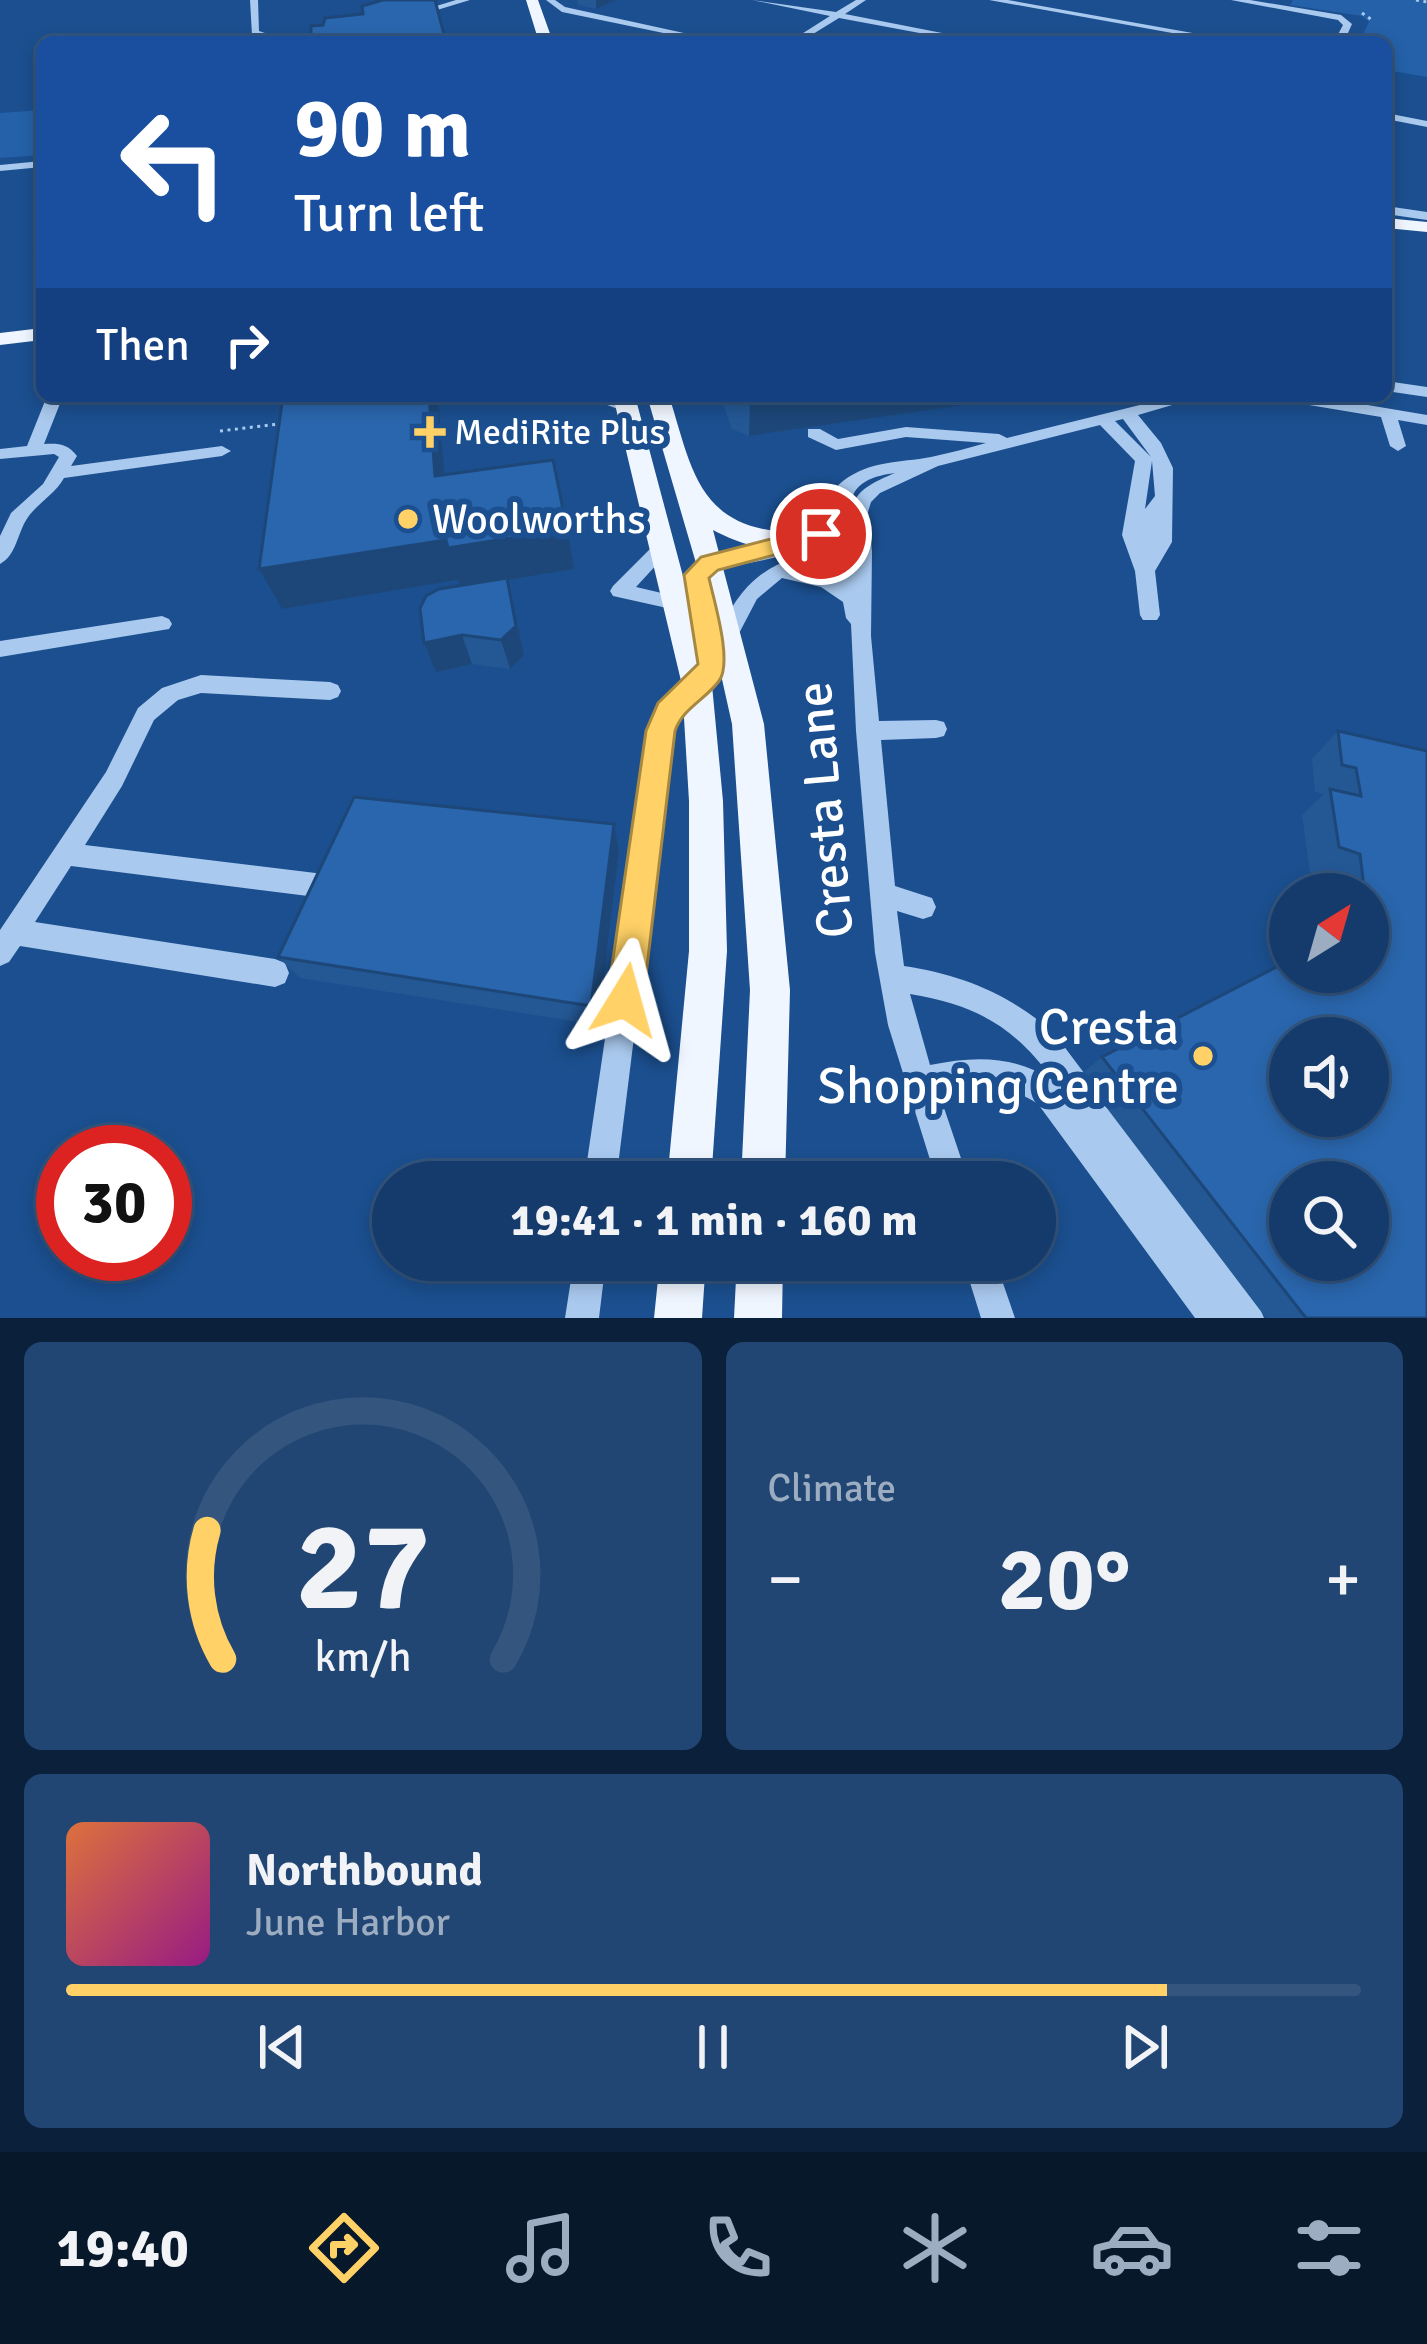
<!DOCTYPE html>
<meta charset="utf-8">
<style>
:root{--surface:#143b6b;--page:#214673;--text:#f1f3f6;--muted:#9dadc1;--line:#33557e;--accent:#ffd166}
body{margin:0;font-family:Signika,sans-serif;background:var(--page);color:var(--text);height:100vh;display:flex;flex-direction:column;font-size:45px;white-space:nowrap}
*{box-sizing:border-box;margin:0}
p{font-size:39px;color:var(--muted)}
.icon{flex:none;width:66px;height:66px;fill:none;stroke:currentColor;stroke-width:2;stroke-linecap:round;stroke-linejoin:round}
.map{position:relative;height:1318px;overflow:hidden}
.sheet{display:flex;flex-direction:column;gap:24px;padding:24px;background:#0b203b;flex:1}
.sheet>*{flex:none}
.guide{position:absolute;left:36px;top:36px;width:1356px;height:366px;border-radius:18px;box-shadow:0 6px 18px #0003,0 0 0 3px var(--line);background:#1a4fa0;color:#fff;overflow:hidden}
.needle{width:78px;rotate:37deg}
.buttons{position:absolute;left:1269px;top:873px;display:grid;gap:24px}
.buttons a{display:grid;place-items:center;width:120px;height:120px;border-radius:50%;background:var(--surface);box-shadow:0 6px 18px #0003,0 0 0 3px var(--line);font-size:60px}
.speed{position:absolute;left:36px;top:1125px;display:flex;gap:24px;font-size:60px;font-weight:700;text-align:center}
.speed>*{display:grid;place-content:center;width:156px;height:156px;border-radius:50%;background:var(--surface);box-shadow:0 6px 18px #0003,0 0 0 3px var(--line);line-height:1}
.speed .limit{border:18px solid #d22;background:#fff;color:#111}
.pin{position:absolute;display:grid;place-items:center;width:102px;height:102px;color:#fff;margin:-51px;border:6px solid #fff;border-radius:50%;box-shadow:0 3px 12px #0007}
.me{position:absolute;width:132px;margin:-66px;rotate:8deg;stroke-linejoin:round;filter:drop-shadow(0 0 9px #0008)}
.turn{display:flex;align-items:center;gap:42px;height:252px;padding:0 60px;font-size:54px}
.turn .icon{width:156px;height:156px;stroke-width:2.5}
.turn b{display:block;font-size:84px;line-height:102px}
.then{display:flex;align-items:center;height:114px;padding:0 60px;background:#0003;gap:24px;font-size:45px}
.big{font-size:90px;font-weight:800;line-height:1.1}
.sheet .tile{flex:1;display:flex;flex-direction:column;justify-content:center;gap:18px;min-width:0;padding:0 42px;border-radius:18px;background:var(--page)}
.sheet .dial{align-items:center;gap:0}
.dial svg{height:312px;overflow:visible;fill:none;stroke:var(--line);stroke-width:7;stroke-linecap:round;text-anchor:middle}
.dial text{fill:var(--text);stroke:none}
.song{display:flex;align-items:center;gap:36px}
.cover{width:144px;height:144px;border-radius:18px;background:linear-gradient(135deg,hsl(20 70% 55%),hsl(310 70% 35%))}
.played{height:12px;border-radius:6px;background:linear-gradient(90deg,var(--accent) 85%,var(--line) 85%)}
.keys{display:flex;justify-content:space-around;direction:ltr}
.heat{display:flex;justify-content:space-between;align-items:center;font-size:66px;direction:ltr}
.sheet .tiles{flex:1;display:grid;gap:24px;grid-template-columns:1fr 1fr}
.tile:last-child{grid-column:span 2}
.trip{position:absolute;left:372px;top:1161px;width:684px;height:120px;border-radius:60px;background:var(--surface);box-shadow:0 6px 18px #0003,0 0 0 3px var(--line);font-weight:800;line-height:120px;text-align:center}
.dock{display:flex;height:192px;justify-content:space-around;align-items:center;background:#08182b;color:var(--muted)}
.dock .icon{width:84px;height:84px}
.dock .active{color:var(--accent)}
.dock b{font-size:54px;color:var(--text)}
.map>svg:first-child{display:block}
.green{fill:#2461a8}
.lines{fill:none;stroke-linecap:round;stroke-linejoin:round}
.path{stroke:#a9c9ee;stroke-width:3;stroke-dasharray:3 4.5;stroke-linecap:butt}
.minor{fill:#a9c9ee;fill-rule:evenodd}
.major{fill:#f0f6ff;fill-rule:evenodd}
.wall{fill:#245895}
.shaded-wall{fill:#1d4779}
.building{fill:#2a66ad;stroke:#1d4779;stroke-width:3;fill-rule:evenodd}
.route{fill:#ffd166;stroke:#a68842;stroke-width:3}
.poi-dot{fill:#ffd166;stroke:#1b4f8f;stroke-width:4.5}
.labels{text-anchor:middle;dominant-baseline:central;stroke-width:12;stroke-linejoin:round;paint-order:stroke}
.far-poi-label{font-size:36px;fill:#fff;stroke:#1b4f8f;text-anchor:start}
.poi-label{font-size:42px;fill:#fff;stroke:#1b4f8f;text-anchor:start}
.near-street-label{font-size:51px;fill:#fff;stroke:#1b4f8f}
.near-poi-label{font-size:51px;fill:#fff;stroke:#1b4f8f;text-anchor:end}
</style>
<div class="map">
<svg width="1427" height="1318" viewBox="0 0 1427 1318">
<rect width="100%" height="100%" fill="#1b4f8f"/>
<path class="green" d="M1293,0h134v77l-41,-7v-28h-27l10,-20 -7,-6 -72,-11z
M42,110v45l-42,3v-45z"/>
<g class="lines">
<path class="path" d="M1416,0l11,2
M1362,13l10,7
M220,431l59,-7"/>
<path class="minor" d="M250,0h8l1,31 32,11 -39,-7z
M456,0h14l-56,17 -4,-3z
M546,0h9l10,7 160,35h-18l-145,-30z
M752,0l84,12 20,-12h10l-21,14 143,28h-20l-129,-24 -39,24h-11l41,-26z
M989,0h19l235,42h-21z
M1231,0h19l91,15 11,9 -8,18h-10l9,-17 -5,-5z
M1386,113l41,8v6l-41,-8z
M42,161v6l-42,4v-6z
M1386,206l41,6v8l-41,-6z
M1386,381l41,6v10l-41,-6z
M47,396h16l-19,48c15,-1 24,0 33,12l-6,10 151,-20 9,5 -9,5 -158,22c-10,18 -30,27 -39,44 -8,15 -10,34 -25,42v-28l11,-23 32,-29 16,-27 -5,-3 -54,5v-10l27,-3z
M583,396h24l27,11 -8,5z
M1176,396h27l-65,19 23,28 12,25 -1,74 -17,29 5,44 -3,5h-14l-3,-5 -5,-44 -13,-36 13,-74 -35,-36 -162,41 -58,27 -9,9 -3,10 4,39 -1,85 8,85 57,-1 8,2 3,7 -3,7 -8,2 -55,2 14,146 37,12 4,9 -4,9 -9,3 -26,-8 7,55c59,9 105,28 150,67l205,273 5,12h-69l-157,-214c-32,-21 -63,-18 -99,-11l30,89h-32l-49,-157 -13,-72 -19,-222 -5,-107 -5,-6 -3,-16 -22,-15 -39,-9 -25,21 -22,42h-14l-3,-6c26,-60 55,-76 118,-87l-3,-20c-32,31 -80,33 -123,42l-10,-7c20,-18 63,-13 89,-23 43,-17 31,-41 54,-59 28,-21 56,-18 88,-24 19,-4 37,-9 55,-14l-80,-6 -70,13 -28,-13v-8h12l18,10 68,-12 93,7 8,4zM1123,419l28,38 -36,-36zM1152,461l3,35 -10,13zM895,473c-23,10 -45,18 -44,47 -5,-32 13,-43 44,-47zM837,561l3,20 -39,-12zM910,994c66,11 104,32 144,87 -40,-26 -79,-25 -124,-16z
M1277,396h37l113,19v10l-29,-5 8,26 -8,5 -8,-5 -9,-29 -96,-16z
M662,542l9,7 -35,38 47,11 3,5 -3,5 -7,2 -63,-14 -3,-5 3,-5 42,-42z
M162,616l7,3 3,5 -3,5 -169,28v-16z
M201,675l129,7 8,3 3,6 -3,6 -8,3 -129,-7 -23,7 -24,20 -32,66 -37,59 247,30 9,4 4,8 -4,8 -9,4 -261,-33 -36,56 240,37 10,4 4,10 -4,10 -10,4 -255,-41 -11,16 -9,4v-36l106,-158 32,-64 24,-20z
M697,676l8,3 3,6 -31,31 -5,15 -56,451h-32l66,-451c9,-25 23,-44 47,-55z
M574,1260h32l-7,58h-34z
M963,1260h32l20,58h-34z"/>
<path class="major" d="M526,0h12l15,42h-14z
M1386,218l41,4v10l-41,-4z
M42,328v12l-42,5v-12z
M613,396h22l77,289 11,116 4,150 -16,231h-44l22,-231v-150l-7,-116z
M647,396h22c21,65 27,127 108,135 16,1 33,-3 43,10 -21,24 -82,3 -107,-11l51,194 26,266 -5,192h-44l9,-192 -18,-266 -36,-161z
M660,1260h46l-4,58h-48z
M737,1260h46l-1,58h-48z"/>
</g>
<path class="wall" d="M577,0h39l-20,9 -18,-4z
M42,238v29l-8,-13z
M429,396h6l4,14 5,65 130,94 -66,11 16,75 -14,14 -38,-5 -36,8 -12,-29 36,-57 -2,-6 -176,29 -23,-40z
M720,396h306l-277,40 -17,-7z
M1338,731l89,20v567h-161l-185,-244 21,-17 266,-85v-78h-37l-2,-15 -19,-7 -8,-57 22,-21 -9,-2 -3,-33z
M614,824l5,26 -21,175 -298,-47 -22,-21z"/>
<path class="shaded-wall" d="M596,0h20l-20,9z
M429,396h6l4,14 9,107 -13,-41z
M750,396h276l-277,40z
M567,529l7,40 -66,11 16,75 -14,14 -9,-29 -41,-52 -2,-8 -176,29 -23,-40 187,-29z
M462,635l10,29 -36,8 -12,-29z
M614,824l5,26 -21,175 -7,-19z"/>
<path class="building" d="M383,0h52l11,42h-137h2v-16l12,-1 2,-7 38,-4 -1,-8z
M42,238v15l-8,1z
M283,396h146l6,80 118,-16 14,69 -119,19 -2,-8 -187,29z
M507,578l9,48 -15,14 -39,-5 -38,8 -4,-35 6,-12 13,-7z
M1338,731l89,20v567h-121l-204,-261 188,-97v12h78v-78h-11l7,-6 -4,-34 -21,-7 -9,-58 31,7 -5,-28 -14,-3zM1290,1038h78v78h-78zM1290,1182h78v78h-78z
M354,797l260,27 -23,182 -313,-49z"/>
<path class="route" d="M821,526l12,8 -3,6 -112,30 -9,8c5,23 24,84 10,103 -14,19 -36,27 -44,50l-32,269 -6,13 -12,5 -13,-5 -5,-13 39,-269 12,-28 40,-39 -14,-89 17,-18z"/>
<g class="poi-dot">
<path d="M424 414h12v12h12v12h-12v12h-12v-12h-12v-12h12z"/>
<circle cx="408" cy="519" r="12"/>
<circle cx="1203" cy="1056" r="12"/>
</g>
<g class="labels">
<g class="far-poi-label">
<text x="454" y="432">MediRite Plus</text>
</g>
<g class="poi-label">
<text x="432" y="519">Woolworths</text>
</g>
<g class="near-street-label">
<text transform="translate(825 810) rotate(-95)">Cresta Lane</text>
</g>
<g class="near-poi-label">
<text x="1179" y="1027">Cresta<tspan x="1179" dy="59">Shopping Centre</tspan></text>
</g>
</g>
</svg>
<div class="buttons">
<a><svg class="needle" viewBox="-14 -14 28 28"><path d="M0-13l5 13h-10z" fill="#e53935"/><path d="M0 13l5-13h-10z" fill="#9dadc1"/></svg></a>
<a><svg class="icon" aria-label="sound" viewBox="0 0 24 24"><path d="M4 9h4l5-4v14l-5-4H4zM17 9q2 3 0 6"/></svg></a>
<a><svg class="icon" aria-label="search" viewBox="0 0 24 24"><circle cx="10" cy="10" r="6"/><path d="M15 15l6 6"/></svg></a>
</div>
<div class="speed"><div class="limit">30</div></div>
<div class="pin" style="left:821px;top:534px;background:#d93025"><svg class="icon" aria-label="arrive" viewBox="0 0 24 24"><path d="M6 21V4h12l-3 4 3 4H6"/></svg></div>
<svg class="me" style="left:625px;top:1000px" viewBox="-20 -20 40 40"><path d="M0-17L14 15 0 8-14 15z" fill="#ffd166" stroke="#fff" stroke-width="4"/></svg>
<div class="trip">19:41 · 1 min · 160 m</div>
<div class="guide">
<div class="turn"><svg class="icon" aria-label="left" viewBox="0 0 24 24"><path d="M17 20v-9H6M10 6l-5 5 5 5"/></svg><div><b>90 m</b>Turn left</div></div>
<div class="then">Then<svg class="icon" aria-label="right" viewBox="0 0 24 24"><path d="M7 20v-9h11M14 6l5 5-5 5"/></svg></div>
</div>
</div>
<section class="sheet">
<div class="tiles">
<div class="tile dial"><svg viewBox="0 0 100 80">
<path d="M14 69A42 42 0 1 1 86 69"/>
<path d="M14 69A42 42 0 0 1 10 36" stroke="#ffd166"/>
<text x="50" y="56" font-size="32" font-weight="700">27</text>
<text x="50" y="72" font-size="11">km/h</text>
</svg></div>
<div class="tile"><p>Climate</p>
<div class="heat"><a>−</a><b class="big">20°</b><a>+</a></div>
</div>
<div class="tile">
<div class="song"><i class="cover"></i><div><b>Northbound</b><p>June Harbor</p></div></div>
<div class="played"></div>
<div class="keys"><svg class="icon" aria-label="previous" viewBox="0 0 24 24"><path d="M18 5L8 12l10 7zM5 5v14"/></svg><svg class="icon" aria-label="pause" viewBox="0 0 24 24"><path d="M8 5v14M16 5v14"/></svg><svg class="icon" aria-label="next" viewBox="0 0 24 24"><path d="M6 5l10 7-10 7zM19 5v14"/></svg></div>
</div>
</div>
</section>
<nav class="dock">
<b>19:40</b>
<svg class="icon active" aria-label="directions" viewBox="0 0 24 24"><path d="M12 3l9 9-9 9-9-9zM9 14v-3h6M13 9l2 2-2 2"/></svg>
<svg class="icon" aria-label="music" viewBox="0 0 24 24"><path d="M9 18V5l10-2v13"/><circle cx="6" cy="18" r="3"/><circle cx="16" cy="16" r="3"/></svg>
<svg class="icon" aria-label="phone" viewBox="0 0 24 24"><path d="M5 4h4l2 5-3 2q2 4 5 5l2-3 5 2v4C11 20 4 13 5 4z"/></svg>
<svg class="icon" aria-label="climate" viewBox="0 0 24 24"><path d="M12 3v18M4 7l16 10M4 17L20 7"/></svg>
<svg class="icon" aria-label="car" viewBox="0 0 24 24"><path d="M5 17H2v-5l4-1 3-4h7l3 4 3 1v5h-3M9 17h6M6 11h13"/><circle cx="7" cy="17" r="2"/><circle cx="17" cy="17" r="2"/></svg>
<svg class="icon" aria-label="filters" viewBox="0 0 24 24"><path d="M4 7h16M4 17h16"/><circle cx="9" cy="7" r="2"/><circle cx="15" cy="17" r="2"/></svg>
</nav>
